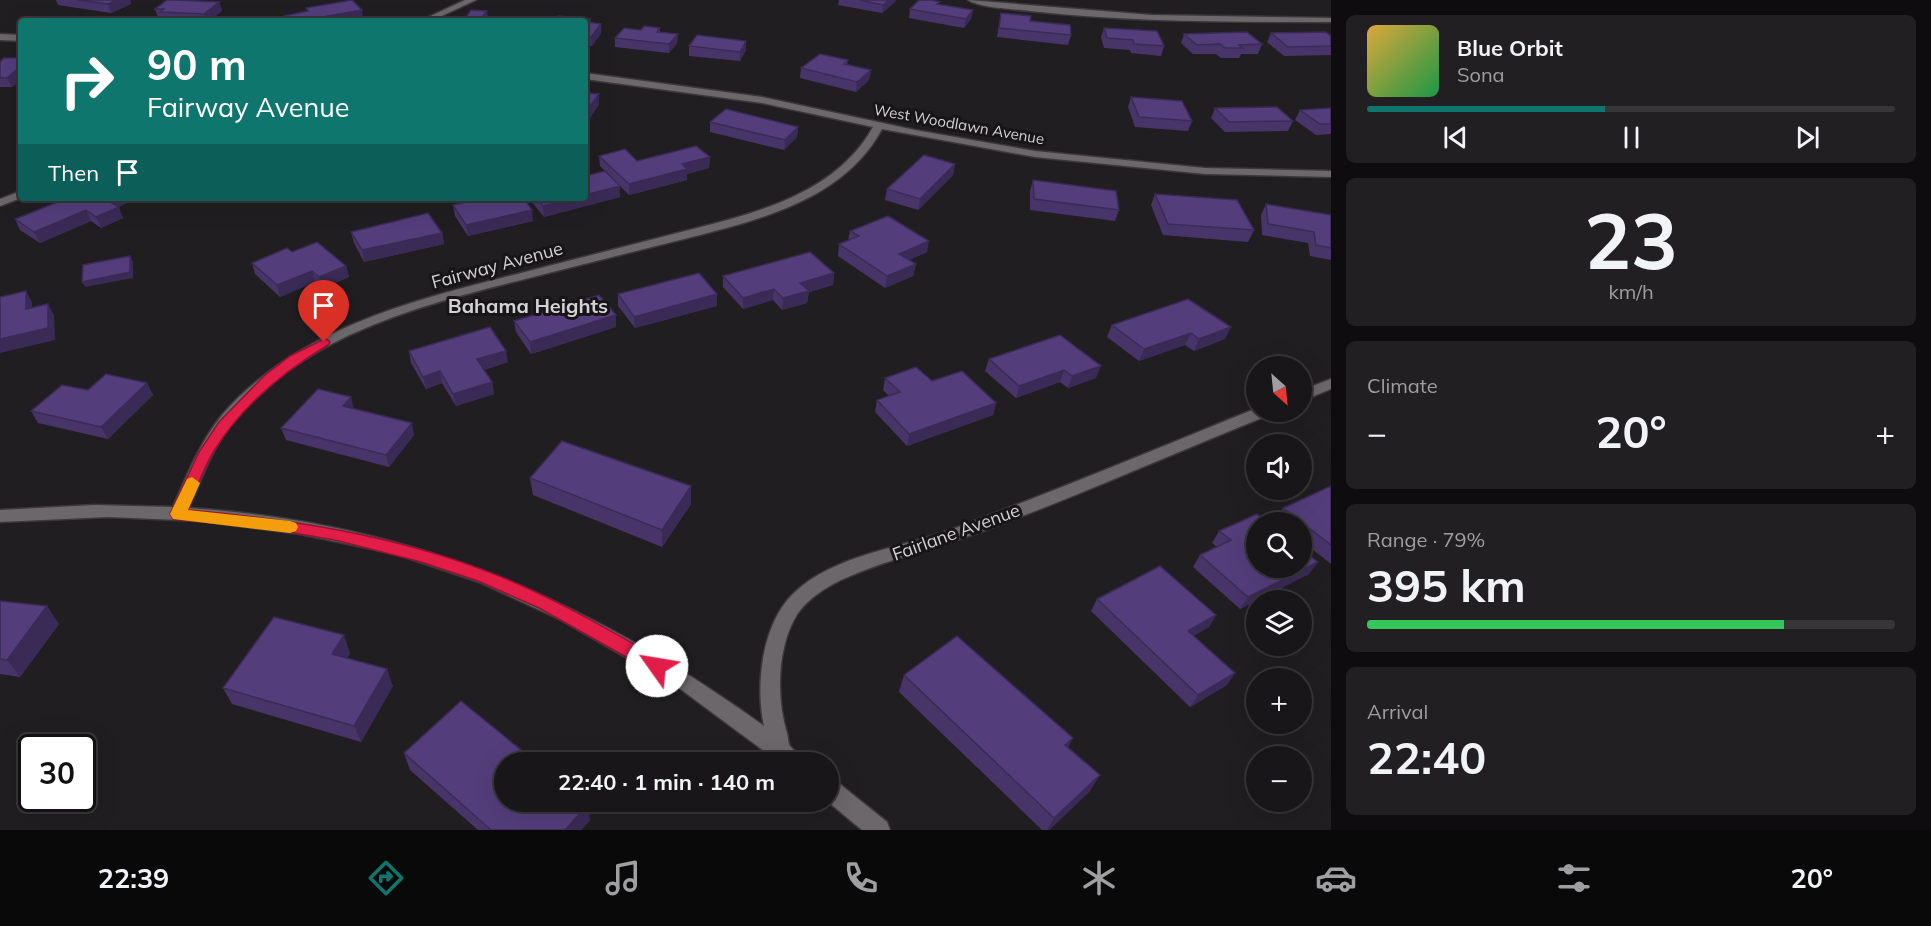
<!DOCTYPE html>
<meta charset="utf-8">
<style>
:root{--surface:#191619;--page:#221f22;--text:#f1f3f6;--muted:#9f9fa2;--line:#373538;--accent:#0f766e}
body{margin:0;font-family:Mulish,sans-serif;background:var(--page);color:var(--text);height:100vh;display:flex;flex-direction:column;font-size:22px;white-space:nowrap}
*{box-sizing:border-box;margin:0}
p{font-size:20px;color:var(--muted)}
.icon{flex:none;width:33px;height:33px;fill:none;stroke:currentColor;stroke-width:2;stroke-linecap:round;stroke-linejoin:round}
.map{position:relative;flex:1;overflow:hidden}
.panel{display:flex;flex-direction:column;gap:15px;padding:15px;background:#0e0c0e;width:600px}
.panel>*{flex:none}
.guide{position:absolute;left:18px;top:18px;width:570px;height:183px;border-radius:6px;box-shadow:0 6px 24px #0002,0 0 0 2px var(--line);background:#0f766e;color:#fff;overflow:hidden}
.needle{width:39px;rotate:153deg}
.tools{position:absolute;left:1246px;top:356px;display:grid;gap:12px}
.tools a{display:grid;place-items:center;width:66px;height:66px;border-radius:50%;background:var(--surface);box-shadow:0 6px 24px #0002,0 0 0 2px var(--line);font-size:30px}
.speed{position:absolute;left:18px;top:734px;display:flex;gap:12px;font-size:30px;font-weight:700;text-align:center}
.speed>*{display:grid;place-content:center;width:78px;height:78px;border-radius:50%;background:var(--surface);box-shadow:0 6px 24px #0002,0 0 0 2px var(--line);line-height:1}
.speed .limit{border:3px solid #111;border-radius:9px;background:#fff;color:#111}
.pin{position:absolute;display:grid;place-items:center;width:51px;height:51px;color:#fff;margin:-62px -26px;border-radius:50% 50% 50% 0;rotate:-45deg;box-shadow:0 0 6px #0007}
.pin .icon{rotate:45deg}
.me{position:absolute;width:66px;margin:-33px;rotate:302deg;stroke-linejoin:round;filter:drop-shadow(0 0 4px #0008)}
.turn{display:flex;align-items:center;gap:21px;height:126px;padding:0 30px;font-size:27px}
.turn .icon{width:78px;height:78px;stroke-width:2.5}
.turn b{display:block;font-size:42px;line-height:51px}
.then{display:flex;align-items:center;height:57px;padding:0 30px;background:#0003;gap:12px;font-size:22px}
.big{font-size:45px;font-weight:700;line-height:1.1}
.panel .card{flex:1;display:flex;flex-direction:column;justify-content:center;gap:9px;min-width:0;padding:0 21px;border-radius:9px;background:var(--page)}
.panel .dial{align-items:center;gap:0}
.dial b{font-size:78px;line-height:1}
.song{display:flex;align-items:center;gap:18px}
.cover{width:72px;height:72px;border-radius:9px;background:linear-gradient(135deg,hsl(40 70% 55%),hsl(140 70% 35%))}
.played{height:6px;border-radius:3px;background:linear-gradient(90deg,var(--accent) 45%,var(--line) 45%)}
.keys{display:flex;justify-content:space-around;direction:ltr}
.heat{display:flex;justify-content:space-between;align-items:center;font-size:33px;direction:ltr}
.charge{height:9px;border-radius:4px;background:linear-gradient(90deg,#34c759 79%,var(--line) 0)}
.trip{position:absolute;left:494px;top:752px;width:345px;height:60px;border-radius:30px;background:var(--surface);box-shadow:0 6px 24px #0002,0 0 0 2px var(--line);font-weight:700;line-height:60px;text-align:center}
.dock{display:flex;height:96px;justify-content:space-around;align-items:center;background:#0a090a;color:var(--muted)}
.dock .icon{width:42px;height:42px}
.dock .on{color:var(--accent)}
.dock b{font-size:27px;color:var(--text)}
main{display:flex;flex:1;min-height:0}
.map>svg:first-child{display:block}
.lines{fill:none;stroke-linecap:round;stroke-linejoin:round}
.minor-casing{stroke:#3b383a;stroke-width:3}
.minor{fill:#6b676b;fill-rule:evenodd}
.wall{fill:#47356a}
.shaded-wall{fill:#3a2b56}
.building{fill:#533e7b;stroke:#3a2b56;stroke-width:1.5}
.route{fill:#e11d48;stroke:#92132f;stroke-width:1.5}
.slow{fill:#f59e0b}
.labels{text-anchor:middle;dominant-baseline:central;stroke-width:6;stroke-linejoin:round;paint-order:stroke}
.far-street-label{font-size:15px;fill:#d4d2d3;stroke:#181518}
.street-label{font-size:18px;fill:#d4d2d3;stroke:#181518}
.neighbourhood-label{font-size:20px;font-weight:bold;fill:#d4d2d3;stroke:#181518}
</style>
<main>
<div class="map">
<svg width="1331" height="830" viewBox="0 0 1331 830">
<rect width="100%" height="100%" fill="#211e21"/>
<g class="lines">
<g class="minor-casing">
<path id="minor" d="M465,0h11l-45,21h-11z
M968,0l184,15 179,3v4c-100,0 -201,0 -301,-11 -15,-2 -50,-3 -62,-11z
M0,34l21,1v6l-21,-1z
M585,73l177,24 153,33 120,21 170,17 126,3v6l-126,-3 -170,-17 -153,-28c-36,67 -113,88 -182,106 -56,14 -112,28 -167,42 -106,27 -229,56 -301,146 -20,26 -31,56 -43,85 219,14 399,91 575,218 -9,-41 -2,-103 30,-133 39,-38 110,-46 159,-64 102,-38 203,-80 304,-121v3h14l-2,4c-92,37 -184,78 -278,113 -49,19 -102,30 -150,52 -16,8 -32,18 -43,33 -21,32 -22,84 -11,120 1,3 1,10 3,13 5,7 12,8 15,16h-26l-100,-74 -118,-68 -82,-38 -83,-28 -96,-20 -98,-13 -94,-4 -108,5v-12l94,-5 79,2c14,-32 27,-65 49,-92 76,-88 196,-116 303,-143 56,-14 112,-29 168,-43 67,-17 144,-37 180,-102l-111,-24 -177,-24z
M21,191v7l-21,8v-7z
M1331,379v10l-29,12v-11z
M828,778l8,3 51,41 3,8h-28l-35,-29z"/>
</g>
<use href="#minor" class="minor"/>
</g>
<path class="wall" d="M56,0h74l1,4 -20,9 -53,-8z
M839,0h57l-1,2 -13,11 -44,-8z
M219,2l3,9 -13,10h-46l-1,-3h-4l-3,-9z
M910,9l63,1 -2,9 -7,9 -55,-10z
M1001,13l29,8 41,14 -3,10 -71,-8z
M590,19l1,4 10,10 -9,13h-7v-25z
M660,28v4l18,2 -1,9 -8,10 -54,-6v-9l26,-8z
M1104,28l60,18 -3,10 -30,-3 -1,-3 -26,-2 -3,-11z
M1271,33l60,3v19l-47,1 -17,-14z
M1184,34l78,10 -4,10h-17l-2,4h-18l-5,-4h-23l-12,-11z
M746,41v9l-6,11 -51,-5v-10z
M21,58v22l-9,7h-12v-25z
M848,60l-1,4 24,6 -2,10 -13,12 -56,-14 1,-10z
M585,93l14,1v10l-9,14 -5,-1z
M1131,97l61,24 -4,10 -53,-4 -7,-20z
M1215,108l78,13 -5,10 -63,1 -14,-14z
M1331,108v26l-15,1 -21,-15 5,-10z
M710,122l88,5 -1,10 -13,13 -74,-18z
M599,156l38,5 73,-4 -1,11 -22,6v6l-58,15 -29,-29z
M955,164l-2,11 -35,35 -33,-10 2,-11z
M1033,180l86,30 -4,11 -85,-11v-19z
M1155,194l99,36 -6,12 -85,-7 -12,-30z
M620,197l-76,20 -13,-16v-3z
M68,198h64l1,2 -15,7 5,11 -22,10 -10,-7 -51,22 -20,-13 -5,-11z
M1266,204l65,11v45l-21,-4 -2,-13 -46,-8 -1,-20z
M453,205l80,16 -65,15 -13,-20z
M850,231l77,21 -18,8 7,4 -3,12 -28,12 -47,-32 1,-12 9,-3z
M351,232l91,1 2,11 -80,18 -10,-19z
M252,263l94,3 3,11 -26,11 -8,-6 -35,15 -25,-23z
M834,273l-1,12 -24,7 -2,11 -25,7 -9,-10 -30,9 -20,-22v-11z
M618,294h99v12l-82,22 -17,-22z
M1188,299l37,40 -31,12 -9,-6 -46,16 -32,-24 5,-12z
M514,321l102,6 -85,27 -15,-22z
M1060,335l36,43 -28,10 -8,-6 -44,16 -31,-27 4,-12z
M409,351l99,11 -24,8 8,12 2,12 -38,12 -14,-23 -16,6 -15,-26z
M885,378l47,3 64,22 -3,12 -86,31 -32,-34 2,-12 12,-4 -6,-6z
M147,383l6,12 -45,44 -70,-16 -7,-12 57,-21z
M354,409l60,26 -25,32 -103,-27 -5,-12z
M530,478l161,26 -29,43 -129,-52z
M1331,486v78l-29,-23v-19h-24l-3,-2 8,-12z
M1219,531l90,43 -69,35 -47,-42 7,-12 17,-8 -5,-4z
M1097,599l119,16 -7,12 -16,9 34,49 -37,22 -99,-96z
M0,601l59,23 -39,53 -20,-3z
M350,653l-3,5 46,28 -32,56 -129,-38 -9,-16z
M904,675l164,72 22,44 -41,39h-7l-143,-138z
M404,753l186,67 -9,10h-103l-68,-60z"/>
<path class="shaded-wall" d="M117,0h13l1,4 -20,9 -3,-9z
M889,0h7l-1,2 -13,11 1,-8z
M219,2l3,9 -13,10h-3l-2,-7z
M362,10l1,9 -11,2h-52z
M973,10l-2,9 -7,9 2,-9z
M487,11l1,9 -6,-3z
M601,24v9l-9,13 -1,-9z
M678,34l-1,9 -8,10v-9z
M746,41v9l-6,11v-9z
M21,66v14l-9,7 -5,-9z
M871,70l-2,10 -13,12 1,-10z
M599,94v10l-9,14 -1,-10z
M798,127l-1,10 -13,13 1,-10z
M710,157l-1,11 -22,6v6l-58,15v-11l53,-20z
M955,164l-2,11 -35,35 2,-11z
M620,186v11l-76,20 -1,-11 31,-8h11v-3z
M108,198h24l1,2 -23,10 -5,-11z
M119,207l4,11 -22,10 -5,-11z
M86,210l5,11 -51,22 -6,-11z
M532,210l1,11 -65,15 -2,-11z
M442,233l2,11 -80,18 -2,-12z
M929,241l-2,11 -30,13 2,-11z
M130,256l3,6v16l-48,9 -3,-5z
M916,264l-3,12 -28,12 2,-12z
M346,266l3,11 -26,11 -4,-11z
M312,271l3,11 -35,15 -3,-12z
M834,273l-1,12 -24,7 -2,11 -25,7 1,-12 17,-15z
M774,289l-1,11 -30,9v-11z
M26,291l6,11v19l-6,-12z
M717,294v12l-82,22 -1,-11z
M48,304l6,11 1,25 -55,13v-14z
M616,315v12l-85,27 -1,-12z
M1231,327l-6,12 -31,12 5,-12z
M1191,333l-6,12 -46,16 5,-12z
M506,351l2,11 -29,9 -2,-12z
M1101,366l-5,12 -28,10 4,-12z
M1064,370l-4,12 -44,16 3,-12z
M440,371l2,12 -16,6 -3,-12z
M492,382l2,12 -38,12 -3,-12z
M147,383l6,12 -45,44 -7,-12z
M351,397l3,12 -11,-3z
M996,403l-3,12 -86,31 2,-12z
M412,423l2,12 -25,32 -3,-12z
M691,486v18l-29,43v-17z
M1318,562l-9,12 -69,35 8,-12z
M47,606l12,18 -39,53 -13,-17z
M1216,615l-7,12 -28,16 7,-12z
M344,635l6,18 -11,18 -7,-17z
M387,669l6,17 -32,56 -7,-16z
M1235,673l-8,12 -37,22 8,-12z
M1073,738l-9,17 1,-10z
M1100,775l-10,16 -41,39h-2l7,-12z
M588,805l2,15 -9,10h-16z"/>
<path class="building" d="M78,0h39l-9,4z
M167,0h6l46,2 -15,12 -44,-2 4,-3h-9z
M352,0l10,10 -62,11h-12l-4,-5 24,-5 -2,-3z
M860,0h29l-6,5z
M919,0h12l9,2 -3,2 36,6 -7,9 -56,-10z
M471,10l16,1 -5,6 36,2 -2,2h-53z
M1001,13l30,3 -1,5 40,4 1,10 -72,-7z
M558,16l32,3 -2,3 13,2 -10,13h-6v-16h-31z
M644,26l16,2 -3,4 21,2 -9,10 -54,-6 9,-10 17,2z
M1104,28l53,3 7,15 -30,-2 -1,-4 -26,-2z
M1247,32l15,12 -23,1 4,3h-18l-5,-4 -23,1 -13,-11z
M1326,32l5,4v10l-43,1 -17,-14z
M697,35l49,6 -6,11 -51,-6z
M820,54l28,6 -4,4 27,6 -14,12 -56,-14z
M4,58h17v8l-14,12h-7v-16z
M585,93l14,1 -10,14 -4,-1z
M1131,97l51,4 10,20 -53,-4z
M1277,107l16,14 -64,1 -14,-14z
M1331,108v16h-11l-20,-14z
M726,109l72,18 -13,13 -75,-18z
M696,146l14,11 -28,7 5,5 -58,15 -30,-28 26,-7 12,12z
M924,155l31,9 -35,35 -33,-10z
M605,171l15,15 -35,9v-19z
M1033,180l83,11 3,19 -85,-11z
M1155,194l82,6 17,30 -86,-6z
M68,198h40l-3,1 14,8 -23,10 -10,-7 -52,22 -19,-13z
M484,198h40l8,12 -66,15 -13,-20z
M537,198h37l-31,8z
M1266,204l65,11v33l-15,-3 -2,-13 -46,-8z
M428,213l14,20 -80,17 -11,-18z
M888,216l41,25 -30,13 17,10 -29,12 -48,-32 20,-8 -9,-5z
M317,242l29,24 -27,11 -7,-6 -35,14 -25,-22 35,-15 5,4z
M810,252l24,21 -34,10 9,8 -26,7 -9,-9 -31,9 -20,-22z
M130,256v16l-48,10 1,-17z
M699,273l18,21 -83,23 -16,-23z
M26,291v18l22,-5v24l-48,11v-42z
M599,295l17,20 -86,27 -16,-21z
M1188,299l43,28 -32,12 -8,-6 -47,16 -32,-24z
M490,327l16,24 -29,8 15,23 -39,12 -13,-23 -17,6 -14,-26z
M1060,335l41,31 -29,10 -8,-6 -45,16 -30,-27z
M916,367l16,14 30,-10 34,32 -87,31 -32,-34 23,-8 -15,-14z
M106,374l41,9 -46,44 -70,-16 31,-26 26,5z
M318,389l33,8 -8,9 69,17 -26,32 -105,-27z
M562,441l129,45 -29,44 -132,-52z
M1331,486v59l-48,-37z
M1257,514l10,8h-10v45h45v-17l16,12 -70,35 -48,-42 31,-15 -12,-9z
M1160,566l56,49 -28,16 47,42 -37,22 -101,-96z
M0,601l47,5 -40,54 -7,-1z
M274,617l70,18 -12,19 55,15 -33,57 -131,-38z
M957,636l116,102 -8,7 35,30 -46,43 -150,-143z
M461,701l75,61h-32v39h80l4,4 -23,25h-74l-87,-77z"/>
<path class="route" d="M324,339l4,1 2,2 -2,3c-45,27 -86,60 -114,106 -11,18 -18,39 -26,59 102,9 205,25 301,62 61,23 118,57 175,89l2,5 -2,5 -7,3 -6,-3 -112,-63 -61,-27 -57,-19 -86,-22 -71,-12 -91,-9 -3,-5 29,-62 20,-30 45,-46 26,-20z"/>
<path class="slow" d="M192,477l8,6 -12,27 102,11 6,2 2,4 -2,4 -6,2 -117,-14 -3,-5 17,-35z"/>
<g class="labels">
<g class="far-street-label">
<text transform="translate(959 124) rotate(10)">West Woodlawn Avenue</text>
</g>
<g class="street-label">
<text transform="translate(497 265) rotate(-15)">Fairway Avenue</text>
<text transform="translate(956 532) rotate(-20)">Fairlane Avenue</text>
</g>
<g class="neighbourhood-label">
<text x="528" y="305">Bahama Heights</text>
</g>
</g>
</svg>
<div class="tools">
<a><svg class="needle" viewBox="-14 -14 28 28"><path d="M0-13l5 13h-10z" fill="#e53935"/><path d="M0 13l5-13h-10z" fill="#9f9fa2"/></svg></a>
<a><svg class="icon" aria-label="sound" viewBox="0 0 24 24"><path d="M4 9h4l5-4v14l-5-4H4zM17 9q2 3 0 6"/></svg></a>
<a><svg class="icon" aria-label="search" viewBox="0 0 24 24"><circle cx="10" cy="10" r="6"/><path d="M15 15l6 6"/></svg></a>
<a><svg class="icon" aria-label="layers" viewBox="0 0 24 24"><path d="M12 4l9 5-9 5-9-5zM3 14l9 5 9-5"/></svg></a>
<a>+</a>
<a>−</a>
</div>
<div class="speed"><div class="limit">30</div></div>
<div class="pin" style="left:324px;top:342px;background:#d93025"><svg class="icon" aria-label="arrive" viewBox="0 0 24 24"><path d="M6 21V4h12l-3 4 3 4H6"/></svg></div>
<svg class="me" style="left:657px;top:666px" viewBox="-20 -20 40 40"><circle r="19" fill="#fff"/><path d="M0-13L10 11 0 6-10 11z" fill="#e11d48"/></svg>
<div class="trip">22:40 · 1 min · 140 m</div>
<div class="guide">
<div class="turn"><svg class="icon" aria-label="right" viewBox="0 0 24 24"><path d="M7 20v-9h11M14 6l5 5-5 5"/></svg><div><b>90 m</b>Fairway Avenue</div></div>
<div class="then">Then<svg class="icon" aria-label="arrive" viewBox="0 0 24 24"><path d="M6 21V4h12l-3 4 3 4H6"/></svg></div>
</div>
</div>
<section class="panel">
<div class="card">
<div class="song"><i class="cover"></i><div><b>Blue Orbit</b><p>Sona</p></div></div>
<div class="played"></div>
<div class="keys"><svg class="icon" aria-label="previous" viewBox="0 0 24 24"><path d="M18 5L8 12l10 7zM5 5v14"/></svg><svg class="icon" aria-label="pause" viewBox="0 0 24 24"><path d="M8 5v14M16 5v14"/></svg><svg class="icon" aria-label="next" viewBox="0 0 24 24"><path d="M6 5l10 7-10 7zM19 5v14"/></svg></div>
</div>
<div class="card dial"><b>23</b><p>km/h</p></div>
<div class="card"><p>Climate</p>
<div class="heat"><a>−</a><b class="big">20°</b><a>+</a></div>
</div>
<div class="card"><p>Range · 79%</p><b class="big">395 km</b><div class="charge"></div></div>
<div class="card"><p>Arrival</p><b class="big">22:40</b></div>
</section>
</main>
<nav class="dock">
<b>22:39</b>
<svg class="icon on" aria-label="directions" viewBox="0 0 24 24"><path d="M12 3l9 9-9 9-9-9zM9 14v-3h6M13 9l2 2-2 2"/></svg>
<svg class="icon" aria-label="music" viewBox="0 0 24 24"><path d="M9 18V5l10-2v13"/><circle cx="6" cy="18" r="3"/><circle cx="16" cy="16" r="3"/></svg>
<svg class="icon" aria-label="phone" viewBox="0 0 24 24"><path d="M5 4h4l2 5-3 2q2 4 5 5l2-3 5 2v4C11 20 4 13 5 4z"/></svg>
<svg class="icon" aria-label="climate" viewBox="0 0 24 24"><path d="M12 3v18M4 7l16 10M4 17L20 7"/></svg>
<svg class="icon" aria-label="car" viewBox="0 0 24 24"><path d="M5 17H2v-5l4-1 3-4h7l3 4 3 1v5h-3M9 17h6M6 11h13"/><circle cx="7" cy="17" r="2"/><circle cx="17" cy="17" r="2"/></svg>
<svg class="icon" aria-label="filters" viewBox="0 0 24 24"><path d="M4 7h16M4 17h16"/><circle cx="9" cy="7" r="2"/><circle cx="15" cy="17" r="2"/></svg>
<b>20°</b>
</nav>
